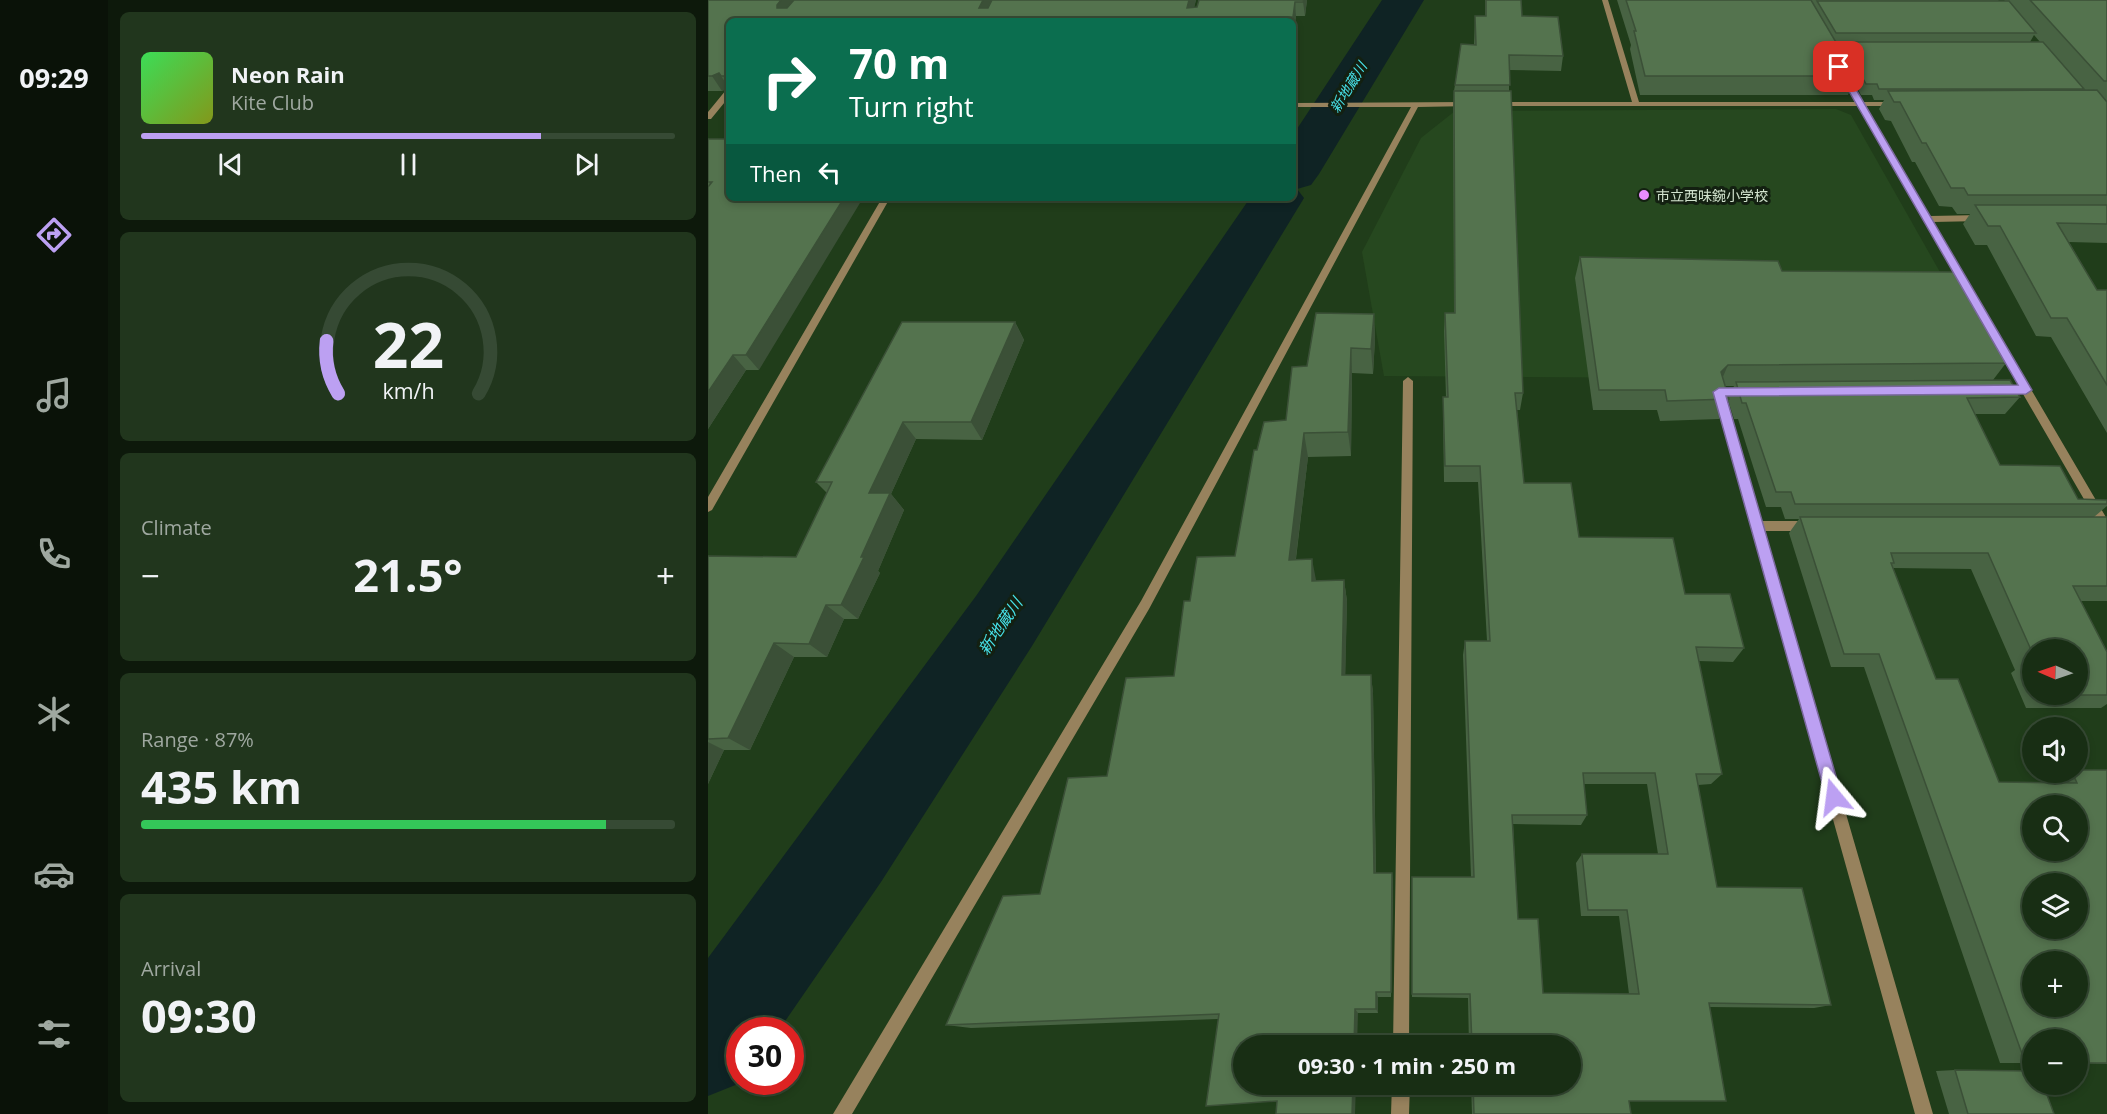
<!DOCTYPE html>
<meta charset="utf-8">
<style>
:root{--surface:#182e14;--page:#21361d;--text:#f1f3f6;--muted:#9fa8a0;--line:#364a34;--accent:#bca0f2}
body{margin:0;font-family:"Open Sans","Noto Sans JP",sans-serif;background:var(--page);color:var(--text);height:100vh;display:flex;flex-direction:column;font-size:22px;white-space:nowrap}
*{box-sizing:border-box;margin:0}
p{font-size:20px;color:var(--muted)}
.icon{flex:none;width:33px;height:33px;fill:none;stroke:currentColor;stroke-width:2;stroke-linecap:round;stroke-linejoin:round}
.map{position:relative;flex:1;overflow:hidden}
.panel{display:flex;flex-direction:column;gap:12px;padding:12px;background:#0d190b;width:600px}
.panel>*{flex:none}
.banner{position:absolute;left:18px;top:18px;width:570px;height:183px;border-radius:9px;box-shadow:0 3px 9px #0003,0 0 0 2px var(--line);background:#0b6e4f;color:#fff;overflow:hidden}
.needle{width:39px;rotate:272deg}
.controls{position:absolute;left:1314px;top:639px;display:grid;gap:12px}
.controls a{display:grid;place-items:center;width:66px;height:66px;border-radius:50%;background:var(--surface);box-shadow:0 3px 9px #0003,0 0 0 2px var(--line);font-size:30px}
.speed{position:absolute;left:18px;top:1017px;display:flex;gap:12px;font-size:30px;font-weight:700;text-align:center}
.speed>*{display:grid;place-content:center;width:78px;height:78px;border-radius:50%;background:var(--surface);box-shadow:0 3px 9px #0003,0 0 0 2px var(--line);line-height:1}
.speed .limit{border:9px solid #d22;background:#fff;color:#111}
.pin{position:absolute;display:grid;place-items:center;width:51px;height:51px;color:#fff;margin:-26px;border-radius:12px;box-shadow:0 3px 9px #0006}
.me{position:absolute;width:66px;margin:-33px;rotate:344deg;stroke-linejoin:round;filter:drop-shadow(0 0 4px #0008)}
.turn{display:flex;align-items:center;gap:21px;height:126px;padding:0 24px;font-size:27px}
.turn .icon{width:78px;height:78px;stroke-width:2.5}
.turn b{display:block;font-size:42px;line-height:51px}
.then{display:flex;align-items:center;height:57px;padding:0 24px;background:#0003;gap:12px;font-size:22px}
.big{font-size:45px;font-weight:700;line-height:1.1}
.panel .widget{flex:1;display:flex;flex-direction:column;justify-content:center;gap:9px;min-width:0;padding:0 21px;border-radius:9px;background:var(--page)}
.panel .dial{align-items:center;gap:0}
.dial svg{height:156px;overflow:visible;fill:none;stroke:var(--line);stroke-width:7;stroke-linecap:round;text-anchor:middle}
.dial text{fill:var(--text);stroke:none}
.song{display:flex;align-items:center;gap:18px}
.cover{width:72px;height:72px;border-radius:9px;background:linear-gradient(135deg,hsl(130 70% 55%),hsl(70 70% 35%))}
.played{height:6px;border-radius:3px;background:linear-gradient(90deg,var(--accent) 75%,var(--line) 75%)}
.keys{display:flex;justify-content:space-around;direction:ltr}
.heat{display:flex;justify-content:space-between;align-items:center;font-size:33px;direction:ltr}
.charge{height:9px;border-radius:4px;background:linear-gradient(90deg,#34c759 87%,var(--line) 0)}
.trip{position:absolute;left:525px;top:1035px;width:348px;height:60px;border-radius:30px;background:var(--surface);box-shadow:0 3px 9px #0003,0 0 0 2px var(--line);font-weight:700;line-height:60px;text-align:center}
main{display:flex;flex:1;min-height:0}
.menu{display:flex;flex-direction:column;width:108px;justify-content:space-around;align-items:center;background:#0a1208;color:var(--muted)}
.menu .icon{width:42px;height:42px}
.menu .on{color:var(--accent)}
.menu b{font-size:27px;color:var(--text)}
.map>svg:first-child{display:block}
.built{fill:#26481f}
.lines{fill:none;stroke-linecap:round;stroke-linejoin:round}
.river{fill:#0f2324;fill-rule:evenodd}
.street{fill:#97825d;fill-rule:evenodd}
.wall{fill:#486343;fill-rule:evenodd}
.shaded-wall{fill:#3b5037}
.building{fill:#54734e;stroke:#3b5037;stroke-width:1.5;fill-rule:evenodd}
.route{fill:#bca0f2;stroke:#7a689d;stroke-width:1.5}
.poi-dot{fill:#e98dfe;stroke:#132011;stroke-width:2}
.labels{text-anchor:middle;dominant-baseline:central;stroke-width:6;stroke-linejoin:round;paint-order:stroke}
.far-water-label{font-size:14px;font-style:italic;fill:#47e2ea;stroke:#132011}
.far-poi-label{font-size:14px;fill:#d2e3ce;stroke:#132011;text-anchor:start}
.water-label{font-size:16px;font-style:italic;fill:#47e2ea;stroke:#132011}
</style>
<main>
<nav class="menu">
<b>09:29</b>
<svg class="icon on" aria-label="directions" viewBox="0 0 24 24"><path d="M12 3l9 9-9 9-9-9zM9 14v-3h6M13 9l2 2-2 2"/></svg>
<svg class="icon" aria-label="music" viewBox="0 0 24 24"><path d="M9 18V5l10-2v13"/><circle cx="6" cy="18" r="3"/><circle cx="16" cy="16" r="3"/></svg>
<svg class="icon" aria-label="phone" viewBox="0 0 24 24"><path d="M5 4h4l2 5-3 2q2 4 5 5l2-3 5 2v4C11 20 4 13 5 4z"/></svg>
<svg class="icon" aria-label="climate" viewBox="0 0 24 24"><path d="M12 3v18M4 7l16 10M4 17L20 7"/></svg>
<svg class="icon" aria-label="car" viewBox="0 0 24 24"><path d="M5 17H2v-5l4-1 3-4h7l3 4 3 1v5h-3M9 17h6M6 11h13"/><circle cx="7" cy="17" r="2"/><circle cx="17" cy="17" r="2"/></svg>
<svg class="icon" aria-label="filters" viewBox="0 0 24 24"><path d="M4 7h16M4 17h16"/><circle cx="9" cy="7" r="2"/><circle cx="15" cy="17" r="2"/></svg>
</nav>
<section class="panel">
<div class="widget">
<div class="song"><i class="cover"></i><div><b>Neon Rain</b><p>Kite Club</p></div></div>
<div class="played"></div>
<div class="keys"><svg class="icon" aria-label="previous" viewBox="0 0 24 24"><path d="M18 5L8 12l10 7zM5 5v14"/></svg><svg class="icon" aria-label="pause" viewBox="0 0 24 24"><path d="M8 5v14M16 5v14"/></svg><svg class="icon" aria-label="next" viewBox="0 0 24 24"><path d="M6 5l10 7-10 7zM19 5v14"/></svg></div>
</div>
<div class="widget dial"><svg viewBox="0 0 100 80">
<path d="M14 69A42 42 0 1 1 86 69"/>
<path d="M14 69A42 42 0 0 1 8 42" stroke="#bca0f2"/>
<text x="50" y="56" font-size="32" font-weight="700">22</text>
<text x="50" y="72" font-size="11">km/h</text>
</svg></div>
<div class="widget"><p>Climate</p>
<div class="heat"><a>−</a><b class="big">21.5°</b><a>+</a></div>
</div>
<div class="widget"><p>Range · 87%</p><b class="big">435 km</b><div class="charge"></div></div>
<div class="widget"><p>Arrival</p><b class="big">09:30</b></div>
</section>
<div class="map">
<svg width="1399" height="1114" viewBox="0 0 1399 1114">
<rect width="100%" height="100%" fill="#203d1a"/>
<path class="built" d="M1128,109l15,6 145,256 -301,7 -311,-2 -22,-124 59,-114 34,-27z"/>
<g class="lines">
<path class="river" d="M674,0h42l-105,174 -8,11 -14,4 7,9 -272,448 -151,236 -102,148h-39v52h3l-35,14v-138l268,-362 274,-398h43v-63z"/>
<path class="street" d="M894,0h6l31,102h216l-16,-28 4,-2 4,2 16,28h38l1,2 -4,2h-32l64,110 51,-1 4,3 -4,3 -48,1 174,297v15l-4,-2 -80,-138 -27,-1 -1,-3 1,-3 23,-1 -161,-280h-366l-1,-2 4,-2h137z
M18,90h3v7l-18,22h-3v-7z
M761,102h3v4l-54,1 -269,502 -297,505h-19l308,-513 270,-494h-118v-4z
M174,198h8l-178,312 -4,2v-15z
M700,377l5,4 -4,665h-16l10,-665z
M1011,388h27l5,4 -5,4h-21l37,125h48l4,2 2,3 -2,3 -4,2h-46l169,583h-18l-201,-722z
M684,1084h18l-1,30h-18z"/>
</g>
<path class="wall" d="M0,0h488l-2,7h3l2,-7h108l-2,16h-9l-2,15h-1v-10h-564v67l-7,3h-14z
M777,0h36l1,16 41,40 -2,15 -52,-1v21l14,302 -3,17h-3l7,73 55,54 106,57 59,54 -11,14 -35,-1 24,113 -11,10 -13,1 19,102 114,118 -17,3 -104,-1 -81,94 2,13h-159l-1,-30h99v-38h-101l-1,-48 -56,-1v-120h59l-8,-222 2,-14h22l-9,-159h-34l-1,-67v-18h3l-2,-66 1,-18h9l-1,-204 1,-18 1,-6 19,-40 1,-29h10zM876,784h63l11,70h-76l-6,9 5,53h38l10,78 -86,-1 -25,-74 -5,-95 68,1 6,-10z
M909,0h382l-1,1h7l-1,-1h103v243l-38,-1 28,48h10v143l-56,-96 -15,-1 -49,-91h-12l-12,-21 7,-10h-13l-5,-7 -13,-1 -24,-44h-3l-21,-41 -6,-1 -6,-11 5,-9h-10l-2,-5h-11l-7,-13 -6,13h-208l-10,-46 1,-4zM1326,35l6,7h-10z
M0,139l51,231h-13l-38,59z
M872,257l202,14 224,92 -13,17 27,17 -15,17h-30l25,51 78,34 29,1v6l-13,11h13v84h-26l26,51v52l-6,4h-75l-15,-35 4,-3 -44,-101 -78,-1 43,111 63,103 50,1v-2l17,-9 41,-2v294l-29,-1v-23h-46v23h-32l-136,-396h-33l-42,-134 10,-14h-14l-4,-12h-15l-28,-88h-4l-6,-19 -9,19 -59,2 -3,-11h-64l-18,-132zM1017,386h9l-6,12zM1324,650l46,44h-46z
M666,314l1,25 -2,35 -21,-1 -1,83 -43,1 -12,102 20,22 28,-1 3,21 -2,74h26l2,18 3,180h16l1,11 -2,113h-13v16h-20l-81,88 -59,-82 -247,9 -25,-3 94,-131 67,-118 67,-100 16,-75 45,-45 22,-106 29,-30 21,-54z
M307,322l9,18 -42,100 -66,-1 -25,55 13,16 -26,61 2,2 -22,46h-14l-17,38h-33l-44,93h-26l-16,34v-228l88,1 31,-64 -11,-11z
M1247,1070l99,44h-105l-13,-43z"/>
<path class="shaded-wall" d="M73,0h20l-16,20 -8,-12v-3z
M275,0h13l-11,21 -6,-13z
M481,0h7l-5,21 -4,-13z
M596,0h3l-2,16 -2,-14z
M587,2l1,14 -2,15 -1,-14z
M11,73l10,15 -7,3 -10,-15z
M136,198h19l-104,172 -13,-15z
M666,314l1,25 -2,35 -2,-25z
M307,322l9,18 -42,100 -11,-18z
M643,348l1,25 -1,83 -3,-24z
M25,355l13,15 -38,59v-37z
M1020,365l-9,21 2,-14z
M195,422l13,17 -25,55 13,16 -26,61 2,2 -22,46 -17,-14 20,-48 8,-64z
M596,433l4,24 -15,124 -4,-21z
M604,559l4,21v22l-4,-21z
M636,580l3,21 -2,92 -3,-18z
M118,605l18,14 -17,38 -18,-13z
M66,643l20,14 -44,93 -22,-12z
M663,675l2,18 3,191 -2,-11z
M0,742l16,8 -16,34z
M684,873l1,11 -2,113v-5z
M668,992l2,5v16l-2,-4z
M647,1009l3,4 -1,33h-3z
M645,1084h3l-1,30h-3z"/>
<path class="building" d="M0,0h73l-4,5v3h10l7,-8h189l-4,8h9l4,-8h197l-2,8 10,-1 2,-7h105l-1,2h-8l-2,15h-16l-1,4h-547v55h-8l-2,-3 -7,3h-4z
M778,0h35l1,16 36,1 5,39 -54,-1 1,30h-55l6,-41 15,1 -1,-29h11z
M918,0h185l45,76h-211l-11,-45h2z
M1322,0h77v81h-3z
M1109,1h192l27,32h-200z
M1133,42h202l41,47h-205l-2,-5h-11z
M1389,90l10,12v93h-139l-4,-7h-13l-25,-45h-4l-22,-41h-6l-6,-11z
M746,91h57l12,302h-8l9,90h47l8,54 94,1 12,56h45l14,54 -48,-1 26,127h-26l21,113 85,1 29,117 -122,-2 17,98h-97l2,13h-157l-1,-30h97v-38h-98l-2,-52h-58v-117h62l-9,-236h25l-10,-175h-35l-2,-69h5l-3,-84h10zM875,773h72l13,81h-86l6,56h39l12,84 -96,-1 -5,-74h-20l-6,-104h75z
M0,139h21v59h115l-98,157h-13l-25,37v-205l4,-5h-4z
M1267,205h132v19l-50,-1 40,67h10v95l-40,-67h-16l-51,-92h-12z
M872,257l198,4 4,10 173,1 51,91 -278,2 -7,7 8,27 -62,2 -2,-11h-66z
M608,313l58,1 -3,35 -20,-1 -3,84 -44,1 -15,127 23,-1v22l32,-1 -2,95h29l3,198h18l-1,119h-15v17h-21l-1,37h-110v38h109l-1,30h-76l1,-13 -71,5 13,-92 -273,11 57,-129 37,-2 28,-116 39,-2 19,-98 48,-2 10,-75h6l7,-44 38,-1 19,-106h3l7,-28 22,-2 6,-53 15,-1z
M194,322h113l-44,100h-68l-34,71h21l-29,64h3l-23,48h-15l-17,39 -35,-1 -46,95 -20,1v-183l88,1 36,-75h-16z
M1302,380l10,17 -53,1 33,67 60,1 18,33 29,1v4h-312l-4,-12h-15l-30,-89h-4l-6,-21z
M1092,517h307v69h-34l34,66v43h-60v-1h31v-44h-46v2l-44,-99h-97l3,10h-3l45,116h22l41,103 78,1 -5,-11h6v-2h29v293h-29v-23h-46v22h-7l-146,-408h-35zM1324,806h46v44h-46zM1324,884h46v44h-46zM1324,962h46v44h-46z
M1247,1070l77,1v13h11l11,30h-86z"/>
<path class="route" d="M1131,64l4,3 189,323 -6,4 -300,2 116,401 -2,6 -6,3 -6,-3 -2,-6 -113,-405 6,-4 299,-3 -183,-318z"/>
<circle class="poi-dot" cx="936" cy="195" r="6"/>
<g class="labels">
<g class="far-water-label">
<text transform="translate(640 87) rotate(-58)">新地蔵川</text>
</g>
<g class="far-poi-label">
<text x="948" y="195">市立西味鋺小学校</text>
</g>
<g class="water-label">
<text transform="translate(292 626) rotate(-56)">新地蔵川</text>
</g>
</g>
</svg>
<div class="controls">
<a><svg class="needle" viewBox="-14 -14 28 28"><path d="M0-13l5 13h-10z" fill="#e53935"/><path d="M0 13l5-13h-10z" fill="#9fa8a0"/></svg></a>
<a><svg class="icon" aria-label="sound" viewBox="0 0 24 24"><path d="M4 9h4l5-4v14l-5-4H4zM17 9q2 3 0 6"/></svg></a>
<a><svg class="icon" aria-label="search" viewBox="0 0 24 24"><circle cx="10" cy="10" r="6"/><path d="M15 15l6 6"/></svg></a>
<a><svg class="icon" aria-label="layers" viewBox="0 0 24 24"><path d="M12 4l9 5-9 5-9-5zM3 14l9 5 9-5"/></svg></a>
<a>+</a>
<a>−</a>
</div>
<div class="speed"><div class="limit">30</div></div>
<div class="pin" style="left:1131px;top:67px;background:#d93025"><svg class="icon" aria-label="arrive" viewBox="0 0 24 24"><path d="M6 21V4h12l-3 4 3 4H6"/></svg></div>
<svg class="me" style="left:1126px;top:797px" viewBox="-20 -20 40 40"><path d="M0-17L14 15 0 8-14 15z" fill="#bca0f2" stroke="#fff" stroke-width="4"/></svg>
<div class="trip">09:30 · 1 min · 250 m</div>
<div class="banner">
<div class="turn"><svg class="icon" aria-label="right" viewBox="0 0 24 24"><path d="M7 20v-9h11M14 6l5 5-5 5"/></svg><div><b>70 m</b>Turn right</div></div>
<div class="then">Then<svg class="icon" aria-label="left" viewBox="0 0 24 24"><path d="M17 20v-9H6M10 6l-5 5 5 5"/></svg></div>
</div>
</div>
</main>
